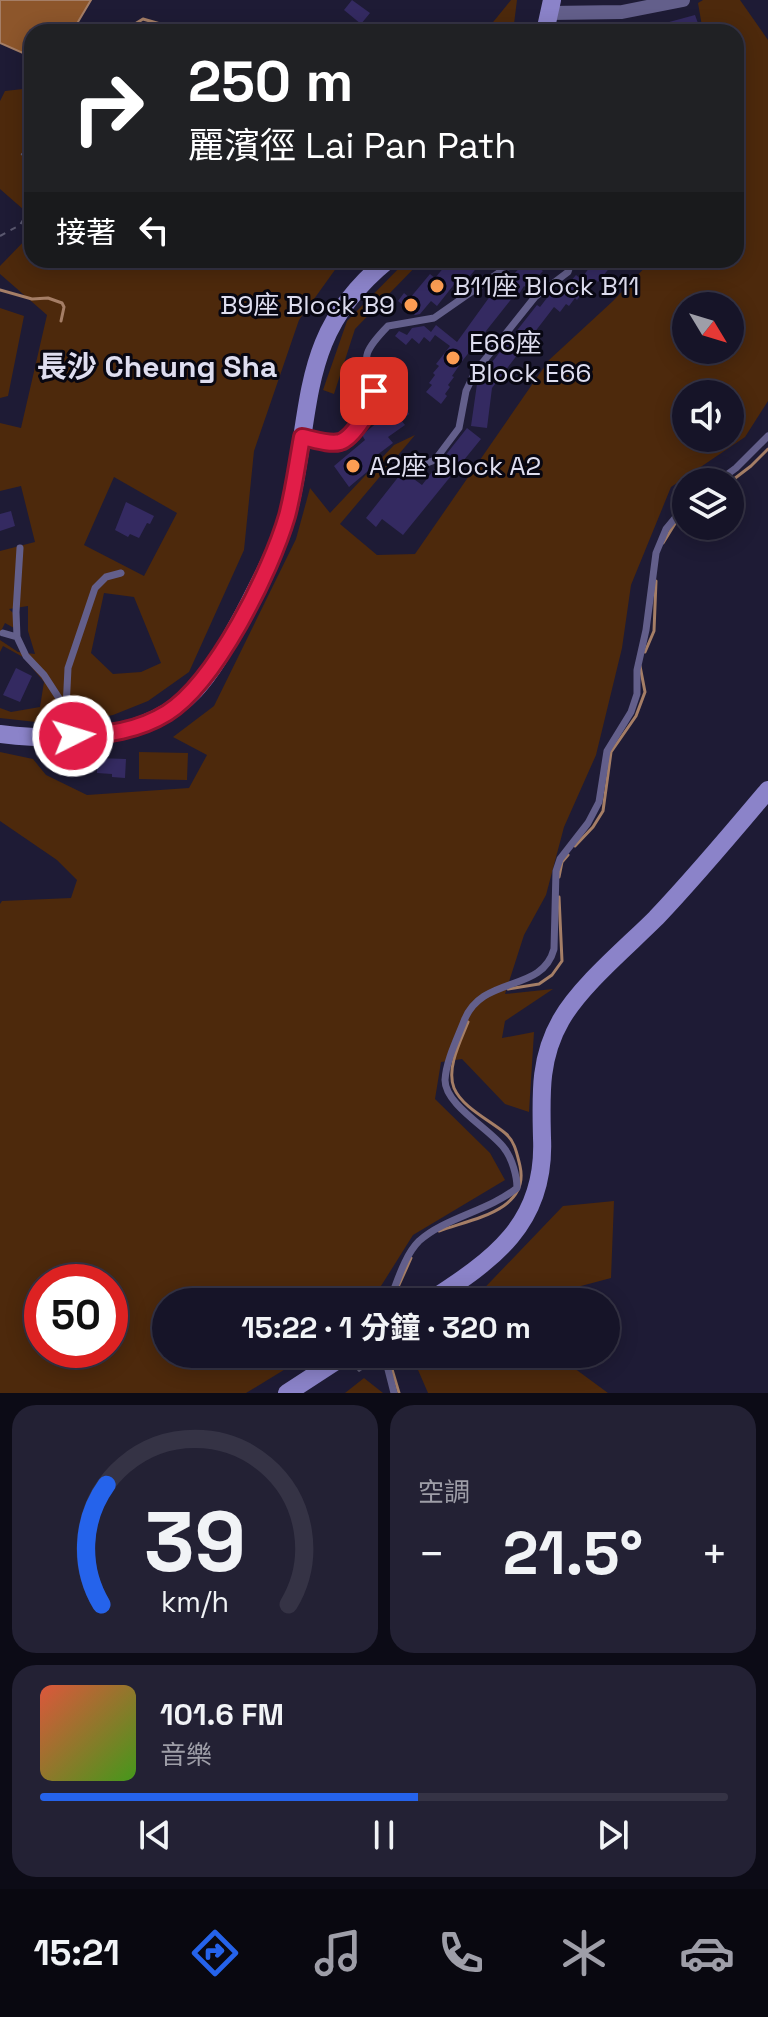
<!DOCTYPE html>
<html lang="zh-TW">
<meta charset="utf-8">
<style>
:root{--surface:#161428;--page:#232134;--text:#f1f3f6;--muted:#9e9ea8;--line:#353345;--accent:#2563eb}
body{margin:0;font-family:"Space Grotesk","Noto Sans TC",sans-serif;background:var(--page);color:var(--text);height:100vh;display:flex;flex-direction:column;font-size:30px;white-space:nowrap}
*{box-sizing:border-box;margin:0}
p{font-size:26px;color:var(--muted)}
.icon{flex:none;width:44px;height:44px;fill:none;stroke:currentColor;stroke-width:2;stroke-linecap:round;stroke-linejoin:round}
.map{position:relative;height:1393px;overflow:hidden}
.panel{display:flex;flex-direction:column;gap:12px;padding:12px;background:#0c0b16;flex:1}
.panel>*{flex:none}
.banner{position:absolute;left:24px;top:24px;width:720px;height:244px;border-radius:24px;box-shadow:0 4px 20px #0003,0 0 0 2px var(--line);background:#202124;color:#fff;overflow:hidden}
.needle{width:52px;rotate:128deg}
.buttons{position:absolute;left:672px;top:292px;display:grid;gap:16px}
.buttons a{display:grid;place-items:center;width:72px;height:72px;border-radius:50%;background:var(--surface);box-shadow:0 4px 20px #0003,0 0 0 2px var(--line);font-size:40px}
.speed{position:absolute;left:24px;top:1264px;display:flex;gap:16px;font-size:40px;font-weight:700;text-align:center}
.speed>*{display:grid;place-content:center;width:104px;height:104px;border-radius:50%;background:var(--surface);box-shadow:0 4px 20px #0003,0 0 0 2px var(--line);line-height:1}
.speed .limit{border:12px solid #d22;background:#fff;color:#111}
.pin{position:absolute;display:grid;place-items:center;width:68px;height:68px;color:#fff;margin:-34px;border-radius:16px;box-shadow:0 4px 12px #0006}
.me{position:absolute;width:88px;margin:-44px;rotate:85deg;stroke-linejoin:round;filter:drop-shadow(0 0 6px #0008)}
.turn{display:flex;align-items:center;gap:28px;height:168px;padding:0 32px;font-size:36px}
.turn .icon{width:104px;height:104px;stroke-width:2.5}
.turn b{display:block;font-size:56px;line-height:68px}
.then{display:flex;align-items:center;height:76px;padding:0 32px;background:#0003;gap:16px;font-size:30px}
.big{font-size:60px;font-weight:700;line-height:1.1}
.panel .tile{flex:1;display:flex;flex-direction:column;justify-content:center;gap:12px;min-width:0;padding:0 28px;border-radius:24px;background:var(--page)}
.panel .dial{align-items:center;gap:0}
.dial svg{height:208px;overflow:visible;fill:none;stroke:var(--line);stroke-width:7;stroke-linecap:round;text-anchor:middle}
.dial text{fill:var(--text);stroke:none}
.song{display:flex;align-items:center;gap:24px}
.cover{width:96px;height:96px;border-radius:12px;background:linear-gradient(135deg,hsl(10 70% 55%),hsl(100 70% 35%))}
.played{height:8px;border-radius:4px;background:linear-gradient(90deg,var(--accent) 55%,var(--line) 55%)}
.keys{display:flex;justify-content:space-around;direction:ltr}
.heat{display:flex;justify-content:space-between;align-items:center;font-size:44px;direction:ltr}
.panel .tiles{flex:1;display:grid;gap:12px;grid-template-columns:1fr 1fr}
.tile:last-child{grid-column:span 2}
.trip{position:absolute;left:152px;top:1288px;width:468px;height:80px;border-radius:40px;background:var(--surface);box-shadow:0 4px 20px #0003,0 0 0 2px var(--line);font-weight:700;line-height:80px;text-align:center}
.menu{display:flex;height:128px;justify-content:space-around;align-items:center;background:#090810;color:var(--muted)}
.menu .icon{width:56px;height:56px}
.menu .current{color:var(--accent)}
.menu b{font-size:36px;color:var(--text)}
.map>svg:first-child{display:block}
.green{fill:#4d290c;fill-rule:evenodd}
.water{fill:#8d562b;stroke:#a57e66;stroke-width:2}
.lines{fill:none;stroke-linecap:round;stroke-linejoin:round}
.stream{stroke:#a57e66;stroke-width:3}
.building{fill:#342a61}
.path{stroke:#5a586f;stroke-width:2;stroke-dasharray:6 6;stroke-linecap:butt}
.service{stroke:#635f8b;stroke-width:7}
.minor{stroke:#635f8b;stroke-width:14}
.secondary{stroke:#8b83c9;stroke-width:18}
.route-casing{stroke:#92132f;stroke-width:20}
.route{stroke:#e11d48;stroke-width:14}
.poi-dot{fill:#fc9d53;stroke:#080712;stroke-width:3}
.labels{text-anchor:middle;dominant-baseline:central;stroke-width:6;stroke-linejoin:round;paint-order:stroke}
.poi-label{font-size:26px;fill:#deddef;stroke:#080712;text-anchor:start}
.quarter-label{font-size:30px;font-weight:bold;fill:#deddef;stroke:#080712}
</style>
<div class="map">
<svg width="768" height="1393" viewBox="0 0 768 1393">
<rect width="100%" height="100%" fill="#1e1b35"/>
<path class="green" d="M511,0h6l-4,32h-28z
M703,0h37l28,40v361l-23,36 -74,50 -40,98 -9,63 -26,107 -32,72 -18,68 -22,40 -19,59 48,-5 -48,32 -3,17 32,-6 -5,80 -24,-8 -43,-45 -21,3 -6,37 55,54 15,27 -92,55 -32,51 -7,16h-208v52h144l-64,39h-246v-489l2,-3 69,-3 6,-18 -20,-20 -57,-39v-69l33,7 13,16 41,20 102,-7 18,-33 -34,-18 41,-31 82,-167 14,-51 20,25 64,-68 21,-10 -75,89 37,31 38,-1 134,-194 64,-59 39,-41h84v-228h-33l-5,-29zM686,306h44v44h-44zM686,394h44v44h-44zM42,1282h68v68h-68z
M32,88v129l-32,-28v-88l5,-10z
M32,233v27h310l-43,60 -45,131 -10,99 -55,122 -41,29 -35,14 -50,10 -63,-7v-10l11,4 29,-5 4,-25 -21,-25 -20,-11 -3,6v-12l18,12 17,2 -7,-23v-25l-19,3 10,10 -5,9 -9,-5 -5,10v-82l35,-9 -14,-56 -21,5v-68l21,5 26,-113 -47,-41v-8zM114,477l63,36 -33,63 -60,-31zM104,593l30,4 27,66 -20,9 -28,2 -22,-21z
M407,260h15l-67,69 -21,65 -11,-4 24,-69z
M0,308l24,8 -16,80 -8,2z
M139,752l49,1 -1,27 -48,-1z
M614,1201l-3,77 -30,8 -12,16h-98l92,-96z
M415,1354h140l53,39h-180l-16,-37z
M364,1378l19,15h-38z"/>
<path class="water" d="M0,0h91l-19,32h-40v25l-32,-14z"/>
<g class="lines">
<path class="stream" d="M122,32l21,-13 45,13
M0,290l32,9 16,-1 14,5 2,4 -3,14
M730,482l21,-16 17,-17
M663,543l13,-21
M645,652l9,-21 2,-50
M575,846l18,-19 10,-16 8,-59 25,-36 9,-24 -5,-26
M559,877l3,-15 6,-7
M508,989l31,-5 13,-9 10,-14 -3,-64
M439,1231c32,-12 91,-20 81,-65 -3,-12 -5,-25 -15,-33 -16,-13 -43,-26 -51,-45 -8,-20 7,-48 14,-66
M398,1287l13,-29
M391,1366l8,27"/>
</g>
<path class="building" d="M352,0l18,13 -9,11 -17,-14z
M695,15l4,11 -16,6h-35l-1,-4z
M450,260h33l-22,27 -5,-5 -19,24 -6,-5 -11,13 -5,1 -17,-14 6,-8 6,5 20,-24 5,4z
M527,260l16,11 -16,17 -3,-2 -5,8 -2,-2 -54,68 -11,16 2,1 -6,8 2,2 -5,7 2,2 -6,8 -15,-12 6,-7 -3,-2 6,-8 -2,-2 6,-7 -3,-2 14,-18 -15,-11 -5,7 -6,-5 -5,7 -7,-6 -6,7 -11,-9 4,-5 8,4 5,-7 12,-2 7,6 5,-7 21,17 44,-61 2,1 6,-7 3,1z
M595,260h21l-18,22 -2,-2 -11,14 -2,-2 -6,8 -2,-2 -6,8 -3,-2 -6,8 -6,-5 -62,81 -5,40 -16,-2 6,-42 4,-8 56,-71 3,2 10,-13h4l5,-7 3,1 6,-7 2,1 6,-7 5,4z
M394,393l15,21 -8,6 4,5 -17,12 5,6 -16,12 3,6 -31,26 -15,-21 31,-26 -3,-5 16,-13 -5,-6 17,-12 -4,-5z
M467,428l14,11 -78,96 -21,-16 -6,8 -10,-9 37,-47 19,14z
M126,502l28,14 -4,8 -3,-1 -8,15 -9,-4 -2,3 -13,-7z
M11,511l4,15 -15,5v-17z
M16,668l16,8 -12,26 -17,-7z
M41,749l16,1v11h-16z
M75,755l15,1v9h-15z
M97,758l29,1 -1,19 -13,-1v-3l-15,-1z"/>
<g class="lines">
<path class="path" d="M21,154l11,4
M0,236l20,-11 12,-20
M368,1354l2,4 -14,9 3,4 17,-12"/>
<path class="service" d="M304,438l32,5 10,-3 28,-41c0,-41 -24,-34 14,-73l46,-8 83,-58
M424,464l11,-4 24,-32 7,-37 9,-19 60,-75 33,-25 4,-12
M717,482l19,-14 32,-32
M3,633l14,4 9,19 18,19 22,34
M17,637l-1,-25 4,-64
M72,734l-6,-25 2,-41 27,-80 11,-11 15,-4
M389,1302c8,-19 15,-46 30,-61 25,-23 69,-30 98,-53 0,-12 -5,-30 -13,-40 -14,-19 -59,-43 -59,-68 1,-19 12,-41 19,-59 18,-47 78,-27 90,-72l2,-78 4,-12 28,-36 11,-21 8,-51 24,-39 6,-18v-24l9,-40 10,-77 10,-24 20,-24
M384,1354l10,39"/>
<path class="minor" d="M550,13l72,-1 61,-12"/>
<path class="secondary" d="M545,32l7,-32
M0,734c66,8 146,8 195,-44 21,-23 34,-50 49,-77 19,-37 38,-72 47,-112 22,-100 9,-170 97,-241
M428,1302c65,-42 118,-78 114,-164 -1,-43 -3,-80 19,-118 20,-35 66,-73 95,-102 39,-41 75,-84 112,-128
M287,1393l60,-39"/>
</g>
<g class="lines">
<g class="route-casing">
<path id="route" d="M73,736c33,-1 65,-5 94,-23 49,-31 104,-142 120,-197 7,-26 10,-52 15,-79 11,2 27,8 38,5 13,-4 35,-38 34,-51"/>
</g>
<use href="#route" class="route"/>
</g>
<g class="poi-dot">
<circle cx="437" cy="286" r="8"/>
<circle cx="411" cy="305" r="8"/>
<circle cx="453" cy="358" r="8"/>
<circle cx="353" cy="466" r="8"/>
</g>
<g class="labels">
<g class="poi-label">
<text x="453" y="286">B11座 Block B11</text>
<text x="395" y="305" text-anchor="end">B9座 Block B9</text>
<text x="469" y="343">E66座<tspan x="469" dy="30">Block E66</tspan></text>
<text x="369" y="466">A2座 Block A2</text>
</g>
<g class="quarter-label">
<text x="157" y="366">長沙 Cheung Sha</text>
</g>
</g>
</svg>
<div class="buttons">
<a><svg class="needle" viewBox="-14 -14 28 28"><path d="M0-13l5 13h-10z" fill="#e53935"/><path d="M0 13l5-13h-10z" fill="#9e9ea8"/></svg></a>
<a><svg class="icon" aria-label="sound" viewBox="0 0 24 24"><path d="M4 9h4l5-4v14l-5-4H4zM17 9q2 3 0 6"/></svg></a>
<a><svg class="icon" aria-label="layers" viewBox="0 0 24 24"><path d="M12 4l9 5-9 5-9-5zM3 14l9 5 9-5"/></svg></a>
</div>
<div class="speed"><div class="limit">50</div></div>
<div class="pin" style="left:374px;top:391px;background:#d93025"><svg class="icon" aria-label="arrive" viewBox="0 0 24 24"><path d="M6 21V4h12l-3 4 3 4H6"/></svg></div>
<svg class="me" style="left:73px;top:736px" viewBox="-20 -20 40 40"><circle r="17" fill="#e11d48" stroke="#fff" stroke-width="3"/><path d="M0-11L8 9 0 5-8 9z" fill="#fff"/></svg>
<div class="trip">15:22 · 1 分鐘 · 320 m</div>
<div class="banner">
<div class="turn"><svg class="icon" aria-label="right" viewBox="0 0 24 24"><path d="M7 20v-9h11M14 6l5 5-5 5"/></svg><div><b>250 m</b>麗濱徑 Lai Pan Path</div></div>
<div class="then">接著<svg class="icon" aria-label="left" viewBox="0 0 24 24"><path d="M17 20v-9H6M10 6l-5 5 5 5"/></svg></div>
</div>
</div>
<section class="panel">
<div class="tiles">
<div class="tile dial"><svg viewBox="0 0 100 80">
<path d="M14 69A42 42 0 1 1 86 69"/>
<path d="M14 69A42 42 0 0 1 16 23" stroke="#2563eb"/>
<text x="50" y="56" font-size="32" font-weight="700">39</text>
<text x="50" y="72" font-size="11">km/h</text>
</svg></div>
<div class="tile"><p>空調</p>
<div class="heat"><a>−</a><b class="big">21.5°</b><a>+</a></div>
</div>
<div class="tile">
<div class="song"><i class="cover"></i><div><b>101.6 FM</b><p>音樂</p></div></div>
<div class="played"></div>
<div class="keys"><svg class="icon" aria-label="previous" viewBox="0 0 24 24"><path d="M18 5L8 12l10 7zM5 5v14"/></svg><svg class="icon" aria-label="pause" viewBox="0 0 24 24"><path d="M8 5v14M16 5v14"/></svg><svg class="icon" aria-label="next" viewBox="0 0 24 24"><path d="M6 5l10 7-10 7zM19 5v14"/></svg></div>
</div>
</div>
</section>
<nav class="menu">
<b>15:21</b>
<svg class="icon current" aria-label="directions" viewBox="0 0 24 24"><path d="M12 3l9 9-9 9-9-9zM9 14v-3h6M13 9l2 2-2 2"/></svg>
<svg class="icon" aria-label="music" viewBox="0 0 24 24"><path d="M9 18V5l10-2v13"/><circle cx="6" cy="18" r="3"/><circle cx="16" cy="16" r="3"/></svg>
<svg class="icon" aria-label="phone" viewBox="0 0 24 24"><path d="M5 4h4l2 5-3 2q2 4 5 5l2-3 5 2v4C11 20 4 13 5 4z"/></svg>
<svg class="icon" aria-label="climate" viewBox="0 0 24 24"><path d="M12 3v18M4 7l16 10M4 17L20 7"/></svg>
<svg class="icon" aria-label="car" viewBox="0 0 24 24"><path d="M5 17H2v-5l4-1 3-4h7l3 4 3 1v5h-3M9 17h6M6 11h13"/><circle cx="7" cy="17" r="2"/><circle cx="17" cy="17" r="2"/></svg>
</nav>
